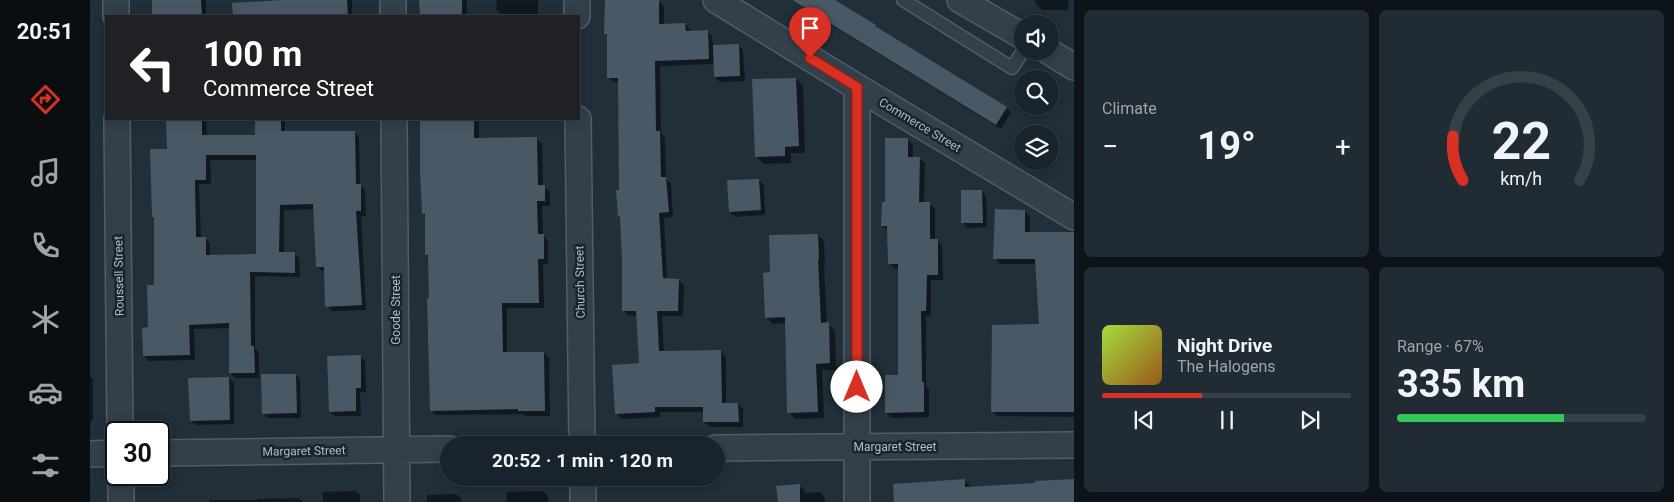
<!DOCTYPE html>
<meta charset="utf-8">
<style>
:root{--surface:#18232b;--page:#212b33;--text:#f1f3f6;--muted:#9fa4a9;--line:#364047;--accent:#d93025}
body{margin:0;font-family:Roboto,sans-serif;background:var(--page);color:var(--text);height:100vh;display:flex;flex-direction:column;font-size:19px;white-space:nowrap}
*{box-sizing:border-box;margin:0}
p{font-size:16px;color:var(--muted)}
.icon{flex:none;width:28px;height:28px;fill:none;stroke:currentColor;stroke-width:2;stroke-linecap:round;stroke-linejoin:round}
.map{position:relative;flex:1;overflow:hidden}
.panel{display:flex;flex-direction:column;gap:10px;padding:10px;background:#0d1318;width:600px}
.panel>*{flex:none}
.banner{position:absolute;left:15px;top:15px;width:475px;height:105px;border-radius:0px;box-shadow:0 2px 12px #0003,0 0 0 1px var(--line);background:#202124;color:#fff;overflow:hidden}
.controls{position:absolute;left:924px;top:15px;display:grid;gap:10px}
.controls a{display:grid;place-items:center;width:45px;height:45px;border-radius:50%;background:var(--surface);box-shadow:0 2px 12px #0003,0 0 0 1px var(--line);font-size:25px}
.speed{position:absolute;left:15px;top:421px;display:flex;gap:10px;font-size:25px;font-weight:700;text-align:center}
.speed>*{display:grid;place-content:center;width:65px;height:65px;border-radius:50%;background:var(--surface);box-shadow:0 2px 12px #0003,0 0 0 1px var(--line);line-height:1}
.speed .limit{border:2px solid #111;border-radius:8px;background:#fff;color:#111}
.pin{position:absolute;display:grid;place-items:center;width:42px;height:42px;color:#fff;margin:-51px -21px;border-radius:50% 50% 50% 0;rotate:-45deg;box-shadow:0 0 5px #0007}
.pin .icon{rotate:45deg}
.me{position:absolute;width:55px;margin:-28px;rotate:0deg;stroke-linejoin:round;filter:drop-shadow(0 0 4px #0008)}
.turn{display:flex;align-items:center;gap:18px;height:105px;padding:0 15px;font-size:22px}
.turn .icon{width:65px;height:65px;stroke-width:2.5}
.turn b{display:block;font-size:35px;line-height:42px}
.big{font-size:38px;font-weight:700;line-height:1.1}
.panel .widget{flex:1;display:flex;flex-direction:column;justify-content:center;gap:8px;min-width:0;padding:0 18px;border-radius:8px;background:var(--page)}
.panel .dial{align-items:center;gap:0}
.dial svg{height:130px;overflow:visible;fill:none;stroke:var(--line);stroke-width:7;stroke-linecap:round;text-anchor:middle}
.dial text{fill:var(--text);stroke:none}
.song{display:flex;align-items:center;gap:15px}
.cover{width:60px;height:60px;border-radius:8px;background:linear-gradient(135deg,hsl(80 70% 55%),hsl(30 70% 35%))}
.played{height:5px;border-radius:2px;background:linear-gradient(90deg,var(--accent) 40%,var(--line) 40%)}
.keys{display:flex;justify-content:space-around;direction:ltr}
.heat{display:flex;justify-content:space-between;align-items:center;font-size:28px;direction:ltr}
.charge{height:8px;border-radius:4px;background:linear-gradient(90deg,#34c759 67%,var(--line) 0)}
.panel .tiles{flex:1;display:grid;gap:10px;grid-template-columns:repeat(2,1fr)}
.trip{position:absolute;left:350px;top:436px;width:285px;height:50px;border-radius:25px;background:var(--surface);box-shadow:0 2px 12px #0003,0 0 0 1px var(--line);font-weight:700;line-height:50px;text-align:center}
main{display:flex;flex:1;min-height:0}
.menu{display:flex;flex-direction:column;width:90px;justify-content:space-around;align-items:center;background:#0a0e11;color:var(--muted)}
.menu .icon{width:35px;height:35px}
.menu .on{color:var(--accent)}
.menu b{font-size:22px;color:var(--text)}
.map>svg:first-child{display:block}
.shadow{fill:#0007;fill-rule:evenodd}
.building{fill:#485965;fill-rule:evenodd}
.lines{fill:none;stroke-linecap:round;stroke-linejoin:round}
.service-casing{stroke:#515e67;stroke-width:15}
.minor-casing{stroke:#515e67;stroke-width:28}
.service{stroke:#334049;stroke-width:12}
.minor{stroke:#334049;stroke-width:25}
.route-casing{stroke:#8d1f18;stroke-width:12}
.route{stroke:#d93025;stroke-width:9}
.labels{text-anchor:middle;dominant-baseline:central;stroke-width:5;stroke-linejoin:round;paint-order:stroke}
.street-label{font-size:12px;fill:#aebbc6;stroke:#19252d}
</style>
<main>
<nav class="menu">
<b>20:51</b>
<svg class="icon on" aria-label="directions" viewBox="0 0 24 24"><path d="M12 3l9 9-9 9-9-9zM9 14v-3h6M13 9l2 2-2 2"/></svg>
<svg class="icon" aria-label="music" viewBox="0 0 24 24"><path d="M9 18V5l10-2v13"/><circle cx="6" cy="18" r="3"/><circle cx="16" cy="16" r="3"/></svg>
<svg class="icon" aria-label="phone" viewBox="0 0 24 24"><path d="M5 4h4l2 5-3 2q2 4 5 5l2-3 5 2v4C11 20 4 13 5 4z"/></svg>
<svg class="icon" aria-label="climate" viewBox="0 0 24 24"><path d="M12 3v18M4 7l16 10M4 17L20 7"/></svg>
<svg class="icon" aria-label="car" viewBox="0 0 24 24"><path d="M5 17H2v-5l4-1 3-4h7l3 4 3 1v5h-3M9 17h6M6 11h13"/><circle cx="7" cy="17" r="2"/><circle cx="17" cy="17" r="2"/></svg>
<svg class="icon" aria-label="filters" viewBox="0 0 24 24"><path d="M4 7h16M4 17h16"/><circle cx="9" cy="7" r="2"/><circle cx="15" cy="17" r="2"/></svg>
</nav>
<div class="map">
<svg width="984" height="502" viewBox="0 0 984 502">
<rect width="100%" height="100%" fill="#202f39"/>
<path class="shadow" d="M63,0h53v16h-53z
M211,0h51v16h-112l18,-1z
M331,0h46v16h-46z
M407,0h41v14h-37l-5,-4z
M701,0h41l174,108 5,4 -10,17z
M945,0h34l-1,10h-26l-7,-7z
M568,1l6,5v19l21,-1 5,5v3l17,-1 5,5 1,10 26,-1 4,5 2,31 -25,1 -5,-5v-13l-55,2 1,67 4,5 1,41 5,5 2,33 -9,1 3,62h11l6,5 -1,31h-21l2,36h57l5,5v47h12l5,5v18h-33l-6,-5v-10h-44v5l-39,2 -5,-6 24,-48 -2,-49 -10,-1 -5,-5 -1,-92 -3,-3 1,-24 -1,-109h-5l-6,-5v-41l-2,-2z
M706,79l7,7 2,67h-14v10l-27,1 -7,-7z
M77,119h39l1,17 50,1 -1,-18h29v14l69,-1 5,5 1,48 5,5 1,26h-5l5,94 -34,1 -5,-5 -1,-35h-4l-5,-5 -3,-57 -30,1v43h10l5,5 1,19 -45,-1v72l4,4v26h-23l-5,-5 -1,-45 -36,1 1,31 -46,1 -5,-5 11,-70v-67l-2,-2 15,-67zM120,160h47v95l-47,2v-14l-5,-5h-4l-2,-54h12z
M331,119h58v21l58,-1 5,5 1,42 7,6v14h-8l1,29 5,6v23h-5l1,44h-37v45h37l5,5 1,58h-25l-3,-2 -86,1 -5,-5 -1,-151 -4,-4v-38l-3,-3 -2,-44z
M817,139l6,6v13h6l6,5 -1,40h5l6,6v31h2l5,6 1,34h-12v36h-5v70l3,3v28l-37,1 -6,-6 13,-35v-108h-4l-6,-6v-31l-6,-6 3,-23z
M669,180l5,5 1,30 -30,2 -5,-5z
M892,191l4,5 1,31 -20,1 -4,-5z
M935,211l5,5v18l44,-1v184l-77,-1 -5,-5 48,-86 -3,-61h-37l-5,-6z
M728,235l6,6 1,24h-1l3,59 8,6 1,40h-14l2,48 -29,1 -6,-7 -3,-89 -13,1 -7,-7 6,-43z
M270,356l5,5 1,31h-6l1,24h-26l-5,-4z
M0,365v12l3,2v42h-3z
M206,375l4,5 1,38h-33l-5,-5z
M139,378l5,5v41l-38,1 -5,-4z
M874,480l6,6 1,2 103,-8v22h-178z
M709,485l5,5v3l16,-1 4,5 1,5h-46z
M266,491l4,4v7h-37v-10z
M453,491l5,5v6h-41l-1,-10z
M366,494l5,4v4h-34v-7z
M209,498l4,4h-94v-2h48v-1z"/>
<path class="building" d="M62,0h49l1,16h-50z
M191,0h66l1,16h-115l-1,-13z
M329,0h43v16h-42z
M515,0h54v24l26,-1 1,8 22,-1 1,29 -54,2 1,70h4l1,46h5l3,35 -10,1 4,65 16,1 -1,32h-21l2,40 62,-1 1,53h16l1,19h-36v-15h-48v5l-40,2 -3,-49 27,-2 -3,-52h-14v-49l-2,-46h-2l-2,-26h3l-1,-112h-11v-44h-3z
M702,0h43l41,25 -1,1 132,81 -11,18z
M649,44l1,32 -26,1 -1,-32z
M706,78l3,68 -14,1v9l-30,1 -3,-78z
M76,119h36v16h53v-16h26v12h74l1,53h5v27h-5l6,94 -37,2 -1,-40h-8l-3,-63 -33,1 -1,47h16v21l-45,-1 1,74h3l1,27h-26v-50l-40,2 1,30 -47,1 -1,-28 6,-1 -1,-42h7v-68h-2l-2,-68h17zM116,155h50v99l-50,1v-18h-10l-1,-57h11z
M330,119h54v19l63,-1 1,48h7v16h-8l1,33h6v25h-6l1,44h-37l1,49h41l1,59h-27v-2l-88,2 -3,-113h2l-1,-43h-3v-41h-3l-2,-44z
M795,138h23v19h12l-1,45h11v37h8v36h-11l-1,36h-5l1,71h2v30l-39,1v-38h13v-111h-10l-1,-38h-6l1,-24h3z
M669,179l2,31 -32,2 -2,-32z
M871,190h21l1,33h-22z
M905,209l30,1v22h49v180h-83l1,-87 47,-1 -4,-65h-42z
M728,234l1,25h-1l3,64 8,-1 1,41 -14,1 2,48 -31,1 -2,-96 -20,1 -2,-45 7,-1 -1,-37z
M271,355v33h-5v23l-27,1 -2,-56z
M171,374h35l1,39 -35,1z
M139,377l1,43 -40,1 -2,-43z
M875,479v8l70,-4v-2l39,-2v23h-180l-1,-18z
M710,484v18h-22l-2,-16z"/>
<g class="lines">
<g class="service-casing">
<path id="service" d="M813,0l109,68 11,-17"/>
</g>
<g class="minor-casing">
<path id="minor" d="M26,0v16
M303,0v16
M487,0v16
M626,0l141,87 217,130
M870,0l62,36
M958,51l26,16
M27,119l3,313
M304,119l3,383
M488,119l4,326
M626,448l358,-3
M69,453l290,-4
M0,454l26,-1
M31,475v27
M493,478v24
M767,502v-415"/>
</g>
<use href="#service" class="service"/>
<use href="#minor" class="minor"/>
</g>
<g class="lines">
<g class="route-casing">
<path id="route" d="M720,58l47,29v300"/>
</g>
<use href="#route" class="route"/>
</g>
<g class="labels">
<g class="street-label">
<text transform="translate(830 125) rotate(31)">Commerce Street</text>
<text transform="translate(29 276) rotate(-91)">Roussell Street</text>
<text transform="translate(490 282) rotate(-91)">Church Street</text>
<text transform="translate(306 310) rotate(-90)">Goode Street</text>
<text x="805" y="447">Margaret Street</text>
<text transform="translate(214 451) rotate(-1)">Margaret Street</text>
</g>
</g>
</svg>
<div class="controls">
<a><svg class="icon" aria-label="sound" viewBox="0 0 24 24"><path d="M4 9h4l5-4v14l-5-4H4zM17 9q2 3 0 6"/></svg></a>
<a><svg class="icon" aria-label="search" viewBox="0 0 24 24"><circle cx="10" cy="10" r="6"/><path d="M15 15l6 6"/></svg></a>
<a><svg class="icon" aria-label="layers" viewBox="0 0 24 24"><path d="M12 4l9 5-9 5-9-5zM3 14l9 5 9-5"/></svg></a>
</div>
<div class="speed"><div class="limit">30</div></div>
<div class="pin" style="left:720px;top:58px;background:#d93025"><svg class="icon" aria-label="arrive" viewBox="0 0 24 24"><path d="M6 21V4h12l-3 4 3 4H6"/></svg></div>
<svg class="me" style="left:767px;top:387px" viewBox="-20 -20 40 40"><circle r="19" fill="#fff"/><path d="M0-13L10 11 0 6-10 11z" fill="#d93025"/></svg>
<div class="trip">20:52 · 1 min · 120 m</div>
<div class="banner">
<div class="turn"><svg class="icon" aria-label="left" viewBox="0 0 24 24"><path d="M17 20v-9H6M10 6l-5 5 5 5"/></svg><div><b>100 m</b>Commerce Street</div></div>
</div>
</div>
<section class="panel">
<div class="tiles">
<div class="widget"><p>Climate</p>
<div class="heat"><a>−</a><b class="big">19°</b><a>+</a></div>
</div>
<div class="widget dial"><svg viewBox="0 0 100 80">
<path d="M14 69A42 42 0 1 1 86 69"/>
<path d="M14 69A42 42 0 0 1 8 42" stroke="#d93025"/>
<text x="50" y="56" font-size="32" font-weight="700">22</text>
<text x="50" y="72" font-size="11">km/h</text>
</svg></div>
<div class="widget">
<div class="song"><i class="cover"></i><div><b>Night Drive</b><p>The Halogens</p></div></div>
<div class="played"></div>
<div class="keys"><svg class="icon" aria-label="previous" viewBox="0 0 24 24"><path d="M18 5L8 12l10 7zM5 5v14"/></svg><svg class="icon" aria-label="pause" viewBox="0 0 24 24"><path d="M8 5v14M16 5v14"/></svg><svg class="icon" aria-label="next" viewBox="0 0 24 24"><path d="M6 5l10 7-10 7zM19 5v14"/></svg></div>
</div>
<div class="widget"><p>Range · 67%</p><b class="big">335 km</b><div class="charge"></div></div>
</div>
</section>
</main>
